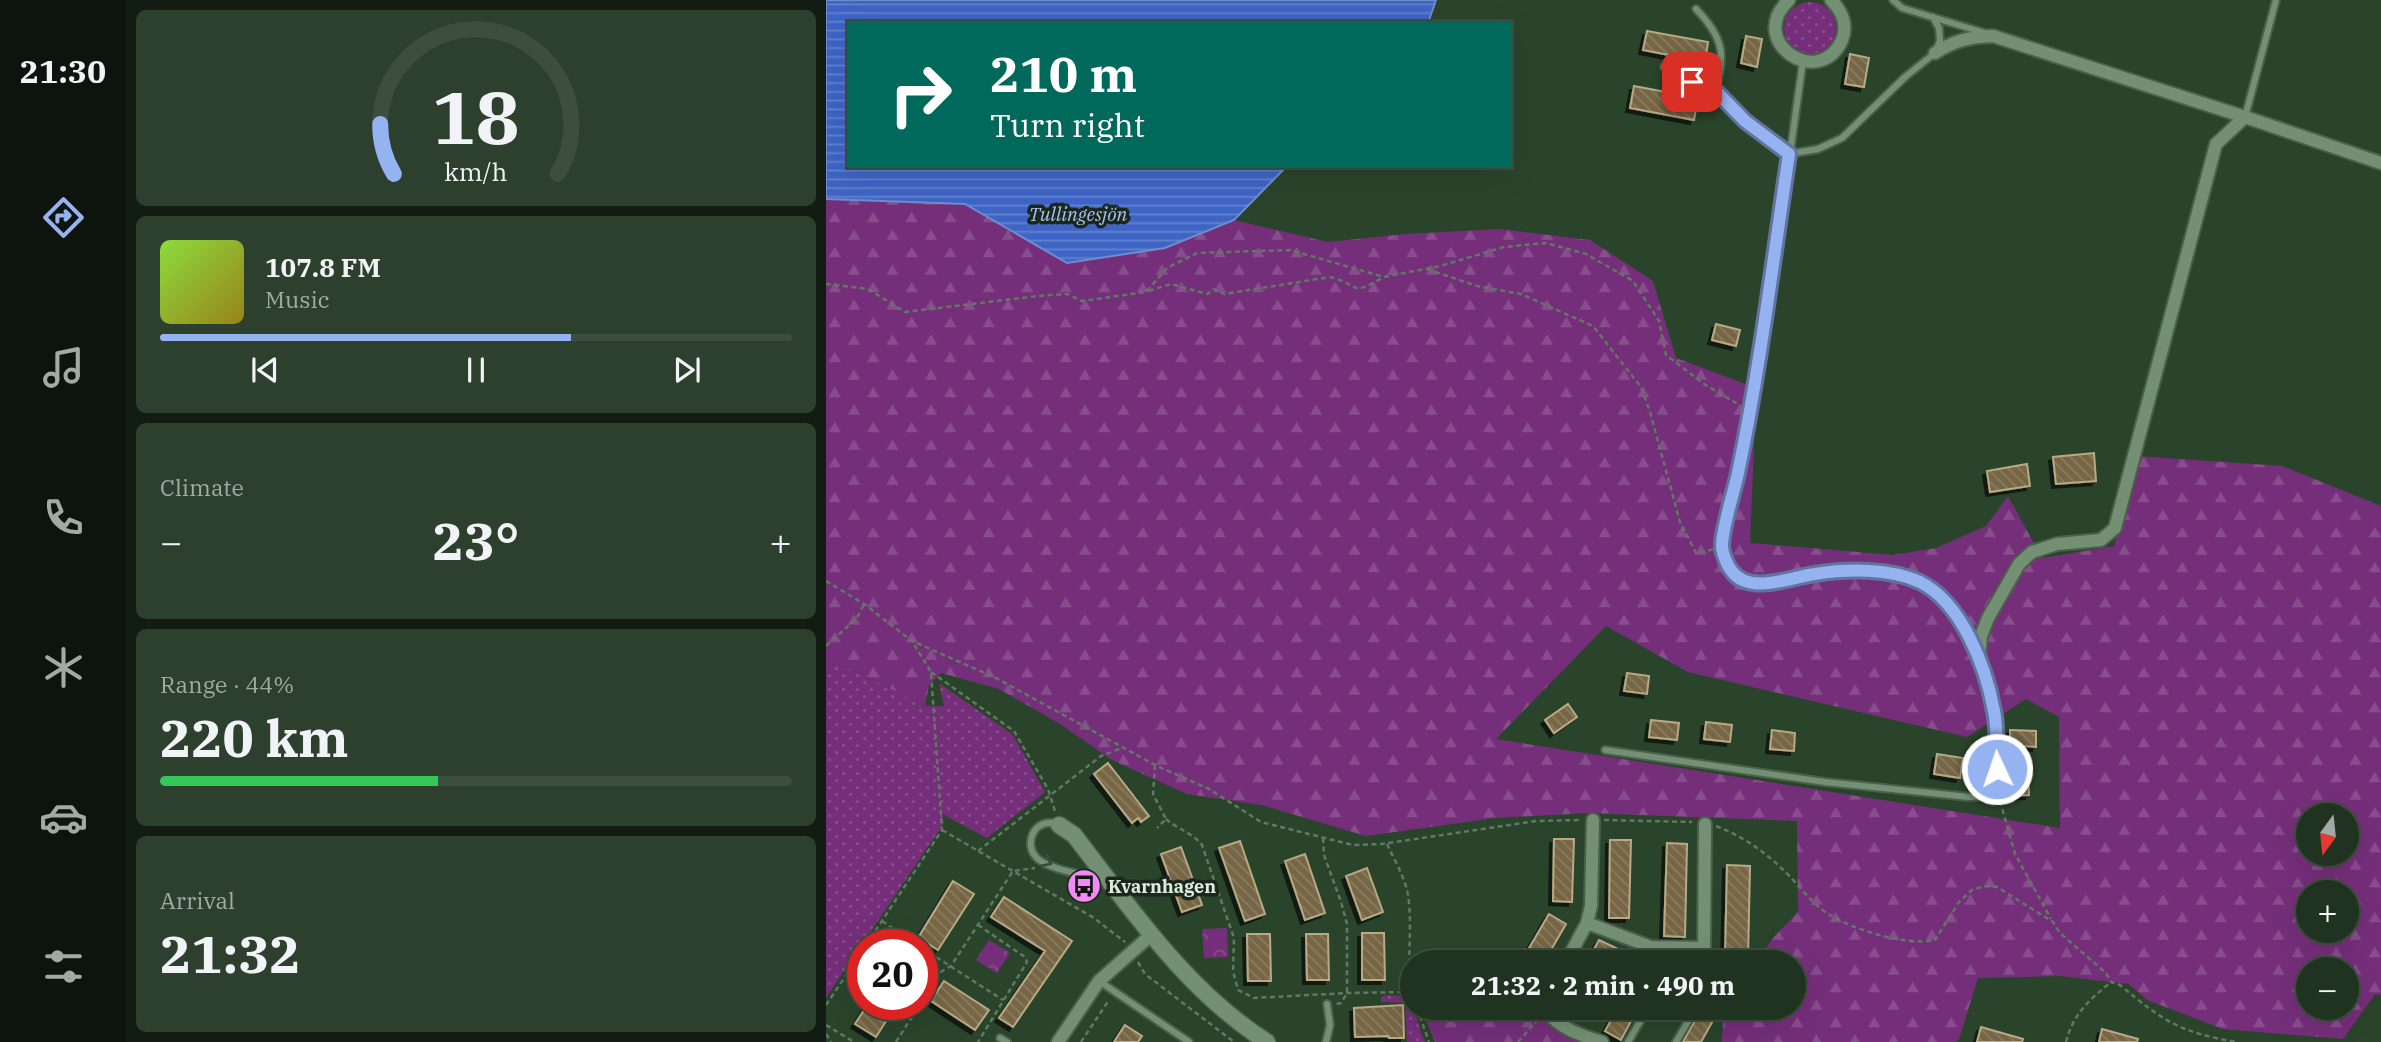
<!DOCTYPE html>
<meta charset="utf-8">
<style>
:root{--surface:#203320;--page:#2d3f2d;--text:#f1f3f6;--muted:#a2aaa5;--line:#3d4e3e;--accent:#95b2f1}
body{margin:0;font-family:"IBM Plex Serif",serif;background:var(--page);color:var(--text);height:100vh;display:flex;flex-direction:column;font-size:26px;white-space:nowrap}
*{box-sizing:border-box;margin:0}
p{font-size:23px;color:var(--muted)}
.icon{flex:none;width:38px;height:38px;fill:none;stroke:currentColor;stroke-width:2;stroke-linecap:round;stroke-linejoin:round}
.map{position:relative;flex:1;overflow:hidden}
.details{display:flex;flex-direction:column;gap:10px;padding:10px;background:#121c12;width:700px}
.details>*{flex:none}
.guide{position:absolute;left:21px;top:21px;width:665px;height:147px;border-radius:0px;box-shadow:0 7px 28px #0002,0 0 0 2px var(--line);background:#00695c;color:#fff;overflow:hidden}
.needle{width:46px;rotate:195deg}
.tools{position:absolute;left:1470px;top:803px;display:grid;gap:14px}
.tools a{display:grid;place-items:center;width:63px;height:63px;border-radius:50%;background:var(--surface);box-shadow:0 7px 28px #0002,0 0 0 2px var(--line);font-size:35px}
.speed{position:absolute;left:21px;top:929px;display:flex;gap:14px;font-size:35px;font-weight:700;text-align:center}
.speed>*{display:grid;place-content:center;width:91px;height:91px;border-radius:50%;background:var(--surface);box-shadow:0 7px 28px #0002,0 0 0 2px var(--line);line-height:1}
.speed .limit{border:10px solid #d22;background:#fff;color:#111}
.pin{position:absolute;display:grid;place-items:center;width:60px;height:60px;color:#fff;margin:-30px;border-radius:14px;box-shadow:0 4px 10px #0006}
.me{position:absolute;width:77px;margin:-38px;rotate:357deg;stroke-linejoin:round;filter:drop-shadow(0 0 5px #0008)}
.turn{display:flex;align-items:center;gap:24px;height:147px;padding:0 28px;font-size:32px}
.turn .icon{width:91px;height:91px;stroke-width:2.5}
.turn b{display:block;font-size:49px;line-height:60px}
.big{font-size:52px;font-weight:800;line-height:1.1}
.details .tile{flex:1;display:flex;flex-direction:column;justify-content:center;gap:10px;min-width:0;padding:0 24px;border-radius:10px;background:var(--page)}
.details .dial{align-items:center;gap:0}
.dial svg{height:182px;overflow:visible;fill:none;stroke:var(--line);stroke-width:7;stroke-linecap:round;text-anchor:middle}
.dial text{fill:var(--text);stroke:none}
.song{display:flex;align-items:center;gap:21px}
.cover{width:84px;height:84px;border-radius:10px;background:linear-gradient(135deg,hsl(90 70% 55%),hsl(50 70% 35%))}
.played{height:7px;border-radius:4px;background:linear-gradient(90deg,var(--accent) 65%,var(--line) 65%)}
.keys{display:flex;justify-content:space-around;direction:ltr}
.heat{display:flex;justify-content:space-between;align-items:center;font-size:38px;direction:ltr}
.charge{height:10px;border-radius:5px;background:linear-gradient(90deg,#34c759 44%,var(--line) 0)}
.trip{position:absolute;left:574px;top:950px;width:406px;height:70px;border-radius:35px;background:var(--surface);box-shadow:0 7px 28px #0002,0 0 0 2px var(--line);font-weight:800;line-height:70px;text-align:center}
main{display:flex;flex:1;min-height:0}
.menu{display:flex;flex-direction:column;width:126px;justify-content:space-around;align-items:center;background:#0d140d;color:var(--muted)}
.menu .icon{width:49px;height:49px}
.menu .selected{color:var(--accent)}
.menu b{font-size:32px;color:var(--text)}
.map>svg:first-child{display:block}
.grass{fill:url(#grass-dots)}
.forest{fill:url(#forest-firs);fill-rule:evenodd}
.park{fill:url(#park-crowns)}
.water{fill:url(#water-rules);stroke:#6e8dcc;stroke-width:2}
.building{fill:url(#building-back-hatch);stroke:#baa985;stroke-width:2;filter:url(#shadow)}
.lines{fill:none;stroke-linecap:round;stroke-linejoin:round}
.service-casing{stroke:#4a604b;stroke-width:10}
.minor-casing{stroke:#4a604b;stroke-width:16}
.tertiary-casing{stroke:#4a604b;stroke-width:19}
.path{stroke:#617862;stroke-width:2.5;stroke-dasharray:5 3.5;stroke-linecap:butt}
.service{stroke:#749074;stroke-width:6}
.minor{stroke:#749074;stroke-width:12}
.tertiary{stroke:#749074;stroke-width:16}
.oneway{stroke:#3a4c3a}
.route-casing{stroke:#61749d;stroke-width:18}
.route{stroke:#95b2f1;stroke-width:12}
.labels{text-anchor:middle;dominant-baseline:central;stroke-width:7;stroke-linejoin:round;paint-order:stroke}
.poi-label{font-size:18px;font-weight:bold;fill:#ddecdd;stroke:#1b271b;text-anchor:start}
.water-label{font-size:19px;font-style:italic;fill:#a8c0f1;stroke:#1b271b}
</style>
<main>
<nav class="menu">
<b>21:30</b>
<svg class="icon selected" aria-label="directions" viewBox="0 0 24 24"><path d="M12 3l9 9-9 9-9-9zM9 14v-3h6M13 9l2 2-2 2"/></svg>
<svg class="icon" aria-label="music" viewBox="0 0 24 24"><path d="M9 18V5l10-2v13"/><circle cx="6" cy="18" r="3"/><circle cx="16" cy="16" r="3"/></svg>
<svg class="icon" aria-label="phone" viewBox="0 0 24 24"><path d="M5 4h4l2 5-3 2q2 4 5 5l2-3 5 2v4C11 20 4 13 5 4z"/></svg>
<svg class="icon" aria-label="climate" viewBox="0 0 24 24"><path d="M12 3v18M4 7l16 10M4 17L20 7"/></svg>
<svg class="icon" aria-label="car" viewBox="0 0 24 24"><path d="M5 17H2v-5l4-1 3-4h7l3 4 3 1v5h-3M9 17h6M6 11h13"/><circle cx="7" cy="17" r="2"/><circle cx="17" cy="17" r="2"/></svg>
<svg class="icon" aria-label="filters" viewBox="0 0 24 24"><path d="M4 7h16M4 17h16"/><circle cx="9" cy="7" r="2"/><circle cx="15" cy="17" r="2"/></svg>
</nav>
<section class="details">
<div class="tile dial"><svg viewBox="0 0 100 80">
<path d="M14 69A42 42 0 1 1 86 69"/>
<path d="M14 69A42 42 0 0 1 8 47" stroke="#95b2f1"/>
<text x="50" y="56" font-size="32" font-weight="700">18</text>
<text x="50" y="72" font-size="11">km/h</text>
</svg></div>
<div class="tile">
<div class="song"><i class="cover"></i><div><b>107.8 FM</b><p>Music</p></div></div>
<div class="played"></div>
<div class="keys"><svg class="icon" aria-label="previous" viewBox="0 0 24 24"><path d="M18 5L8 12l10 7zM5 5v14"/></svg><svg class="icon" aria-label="pause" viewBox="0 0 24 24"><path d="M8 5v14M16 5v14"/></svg><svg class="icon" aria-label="next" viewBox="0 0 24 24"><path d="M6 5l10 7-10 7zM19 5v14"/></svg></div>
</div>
<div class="tile"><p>Climate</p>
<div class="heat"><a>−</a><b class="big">23°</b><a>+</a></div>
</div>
<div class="tile"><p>Range · 44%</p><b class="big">220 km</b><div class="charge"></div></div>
<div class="tile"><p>Arrival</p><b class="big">21:32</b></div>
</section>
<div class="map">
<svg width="1555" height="1042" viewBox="0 0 1555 1042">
<defs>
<pattern id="grass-dots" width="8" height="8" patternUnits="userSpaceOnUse" patternTransform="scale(1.75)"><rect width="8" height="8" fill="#752f7a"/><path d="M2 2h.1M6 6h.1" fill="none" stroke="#884d8c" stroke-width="1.8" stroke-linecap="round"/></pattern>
<pattern id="forest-firs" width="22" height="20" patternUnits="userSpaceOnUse" patternTransform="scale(1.75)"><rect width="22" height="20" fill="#752f7a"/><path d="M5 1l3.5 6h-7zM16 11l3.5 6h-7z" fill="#884d8c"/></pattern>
<pattern id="park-crowns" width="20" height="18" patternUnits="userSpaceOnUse" patternTransform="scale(1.75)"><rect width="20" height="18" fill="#752f7a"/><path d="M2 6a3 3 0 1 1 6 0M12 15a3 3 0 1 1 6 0" fill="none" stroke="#884d8c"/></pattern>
<pattern id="water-rules" width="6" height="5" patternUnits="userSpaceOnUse" patternTransform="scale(1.75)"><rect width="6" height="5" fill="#3e64c5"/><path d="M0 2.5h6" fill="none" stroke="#6382cf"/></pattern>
<pattern id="building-back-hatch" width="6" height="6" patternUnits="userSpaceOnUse" patternTransform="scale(1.75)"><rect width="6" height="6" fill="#766644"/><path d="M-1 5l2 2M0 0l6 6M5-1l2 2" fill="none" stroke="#897c5f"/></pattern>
<filter id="shadow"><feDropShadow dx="-4" dy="4" stdDeviation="0" flood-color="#0009"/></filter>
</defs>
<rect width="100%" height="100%" fill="#2a442b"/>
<path class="grass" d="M958 28a26 26 0 1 1 52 0a26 26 0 1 1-52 0Z
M0,663l21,4 78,39h19l-5,-23 74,52 32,57 -58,46 -45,-24 2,9 -118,175z
M560,995l21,1c9,10 11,31 18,46h-18l-2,-39 -24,-1v-5z"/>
<path class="forest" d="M0,199l139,5 102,59 98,-15 69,-28 94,22 77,-8 95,-5 90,11 63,41 23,77 72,27 7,35 -5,123 143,12 43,-7 50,-22 22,-30 34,62 72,-12 22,-90 146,10 99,40v489l-6,-1 -32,45 -120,-10 -76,-29 -18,-16 -69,-8 -82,2 -19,61 -3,3h-234l1,-23 7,-11h64v-46h-37l15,-23 26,-27 -1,-91 -209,-8 -93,5 -129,18 -104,-31 -75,-11 -75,-34 -52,-36 -61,-35 -58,-16 -12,12 -4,21 -78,-39 -21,-4zM780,626l82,46 279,65 59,-38 33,18 1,111 -564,-89zM1482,816h39v38h-39zM1482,892h39v39h-39zM1482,970h39v38h-39z
M595,1008h109l27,20 33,14h-155z"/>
<path class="park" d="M401,928l1,29 -24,1 -2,-29z
M163,940l21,13 -13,20 -21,-13z"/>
<path class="water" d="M0,0h610l-8,23h-579v143h438l-53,54 -69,28 -98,15 -102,-59 -139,-5z"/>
<path class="building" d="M821,31l61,11 -3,20 -62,-12z
M920,36l16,3 -5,28 -16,-4z
M1024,54l19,4 -5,29 -19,-3z
M808,86l64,12 -4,22 -64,-12z
M890,324l24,6 -4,16 -24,-6z
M1268,453l2,28 -40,3 -3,-27z
M1201,464l3,22 -40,6 -3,-21z
M801,673l22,3 -2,18 -23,-3z
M742,704l9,13 -23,16 -9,-13z
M825,720l28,3 -2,17 -28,-3z
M880,722l26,3 -2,17 -26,-3z
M946,730l23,3 -1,18 -24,-2z
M1184,730l26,1v16l-26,-2z
M1111,754l26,4 -3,20 -26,-4z
M282,763l41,53 -8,6 -3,-4 -6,5 -38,-49z
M1183,772h19l1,23 -19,1z
M728,839h20l-2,63 -19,-1z
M784,840h21l-2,78h-20z
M414,841l25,73 -20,7 -26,-73z
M841,843l20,1 -2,93 -21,-1z
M355,847l21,58 -20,7 -21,-58z
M479,854l20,59 -20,7 -20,-59z
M901,865l23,1 -2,93 -23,-1z
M541,868l16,44 -21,8 -16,-44z
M127,881l21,13 -36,56 -20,-12z
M178,897l68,44 -59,86 -14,-9 46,-67 -54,-34z
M723,914l17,10 -22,38h-23z
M536,933h22l1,47h-23z
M421,934h23l1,47h-23z
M480,934h22l1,46h-22z
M773,940l19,9 -8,13h-23z
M118,981l45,29 -14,20 -44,-29z
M42,1004h29l-21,33 -21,-13z
M577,1005l1,33h-15l-1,-2 -33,1 -1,-29z
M792,1008h20l-17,32 -16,-9z
M876,1008h18l-19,34h-18z
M299,1025l17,11 -4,6h-24z
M1155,1027l42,12 -1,3h-45z
M1276,1029l36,10 -1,3h-38z"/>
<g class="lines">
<g class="service-casing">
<path id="service" d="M1067,0l9,8 83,25
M870,9c26,27 31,45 19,81l30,31 44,33 29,-5 24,-11 63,-61 30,-24 5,-12 -1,-13 -6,-11
M838,67l51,23
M1419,117l31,-117
M779,750l220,32 144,15 22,-1 7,-8c-1,-24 0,-50 -3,-74 -3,-22 -12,-46 -21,-66 -8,-16 -16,-37 -30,-49 -39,-32 -95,-32 -142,-23 -22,5 -53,16 -70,-4 -19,-22 -1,-66 4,-92 30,-138 47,-279 67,-419
M231,824c-23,-7 -35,21 -19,35 13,11 48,16 65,21
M273,981l90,61
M174,1038l7,4
M500,1042l4,-17 -3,-21
M802,1042l20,-34
M850,1042l20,-34"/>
</g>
<g class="minor-casing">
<path id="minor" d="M963,0c-44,41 30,91 53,40 6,-15 0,-29 -11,-40
M1109,53c20,-13 35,-16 58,-17l252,81 136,46
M1153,658l2,-22 7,-18 31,-54 13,-12 25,-8 44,-4 14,-12 101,-384 29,-27
M761,923l64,24 53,1 1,-124
M740,962l21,-39 4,-17 2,-86
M877,962l1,-14
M720,1008c8,19 37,28 56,34
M232,1042l41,-61 52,-46"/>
</g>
<g class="tertiary-casing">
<path id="tertiary" d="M233,825l15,10c58,75 113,156 193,207"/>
</g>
<path class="path" d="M601,269l50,17 44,8 72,32 48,61 9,25 30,110 16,31 19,-4
M0,284l42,5 37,23 133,-16 30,-2 14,7 64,-9 21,-24 30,-15 93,-3 94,27 56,-11 64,-19 42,-4 40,11 47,27 26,40 7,34 38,29 37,22
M323,291l22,-7 36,10 7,-5 10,5 106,-17c33,8 17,21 54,0
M0,581l38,23 48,37 84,37 159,87 54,24 52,33 92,23 29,-1 154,-23 44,-1
M0,646l31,-28 7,-14
M105,672l83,59 34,58 7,22
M329,765l-2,29 13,25 -9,9
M1174,801l15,53 36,65
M340,819c11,10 27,14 36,26l32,93 -1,33 5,19 16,8 93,-5 65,-1
M778,820l88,2
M890,826c31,12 55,30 78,55 8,9 16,19 26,27 22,19 86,39 115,32l24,-38 13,-12 13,-4 12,1 56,35 7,11 46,40 5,9 9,3c43,36 59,47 116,57
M116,830l152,88 31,24
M497,838l1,17 17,47 6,22v69l-6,10 -5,1
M561,844c8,17 18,34 21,51 5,33 -2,66 4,99
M152,851l123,-95 21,-8
M56,921l36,24
M152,925l47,32 2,5 -49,80
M40,945l76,-115 -11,-158 -19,-31
M96,948l81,52
M312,962l7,12 89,68
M96,1001l20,-30 9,-5 62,-95 22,-3
M0,1005l37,-55
M591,1008l12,34
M0,1025l28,17
M0,1034l5,8
M70,1042l24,-38
M255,1042l28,-42
M692,1042l21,-24
M1240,1042c7,-28 23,-42 45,-60"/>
<use href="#service" class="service"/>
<use href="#minor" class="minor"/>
<use href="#tertiary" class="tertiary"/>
</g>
<defs><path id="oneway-chevron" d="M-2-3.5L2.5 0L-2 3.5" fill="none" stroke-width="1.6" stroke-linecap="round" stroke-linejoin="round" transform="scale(1.75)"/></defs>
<use class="oneway" href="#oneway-chevron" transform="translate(221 862) rotate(27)"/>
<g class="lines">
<g class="route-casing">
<path id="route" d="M866,82l23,8 30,31 44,33c-16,107 -29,214 -51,319 -4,19 -16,55 -16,73 0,6 5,19 9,24 17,26 60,7 84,4 32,-5 75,-6 105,8 42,21 66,85 74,129 4,19 2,39 3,58"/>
</g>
<use href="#route" class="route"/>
</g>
<defs>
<g id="bus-disc" transform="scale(1.75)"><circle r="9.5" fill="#f08bf6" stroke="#1b271b"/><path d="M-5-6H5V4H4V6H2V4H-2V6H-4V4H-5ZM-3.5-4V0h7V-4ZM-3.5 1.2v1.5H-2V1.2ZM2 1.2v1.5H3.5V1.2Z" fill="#111"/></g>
</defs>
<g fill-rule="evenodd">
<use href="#bus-disc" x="258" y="886"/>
</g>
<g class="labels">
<g class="poi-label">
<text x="282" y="886">Kvarnhagen</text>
</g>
<g class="water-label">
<text x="252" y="214">Tullingesjön</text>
</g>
</g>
</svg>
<div class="tools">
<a><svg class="needle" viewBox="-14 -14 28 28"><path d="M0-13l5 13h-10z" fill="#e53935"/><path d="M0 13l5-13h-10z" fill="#a2aaa5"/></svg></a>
<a>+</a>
<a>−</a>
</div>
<div class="speed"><div class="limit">20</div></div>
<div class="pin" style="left:866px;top:82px;background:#d93025"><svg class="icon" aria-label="arrive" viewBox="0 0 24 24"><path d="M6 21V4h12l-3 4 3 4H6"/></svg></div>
<svg class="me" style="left:1171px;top:769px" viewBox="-20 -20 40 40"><circle r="17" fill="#95b2f1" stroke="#fff" stroke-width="3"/><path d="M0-11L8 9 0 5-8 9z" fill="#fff"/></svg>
<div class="trip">21:32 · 2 min · 490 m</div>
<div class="guide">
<div class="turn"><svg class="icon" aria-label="right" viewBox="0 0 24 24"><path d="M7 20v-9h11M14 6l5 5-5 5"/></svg><div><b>210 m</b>Turn right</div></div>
</div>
</div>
</main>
